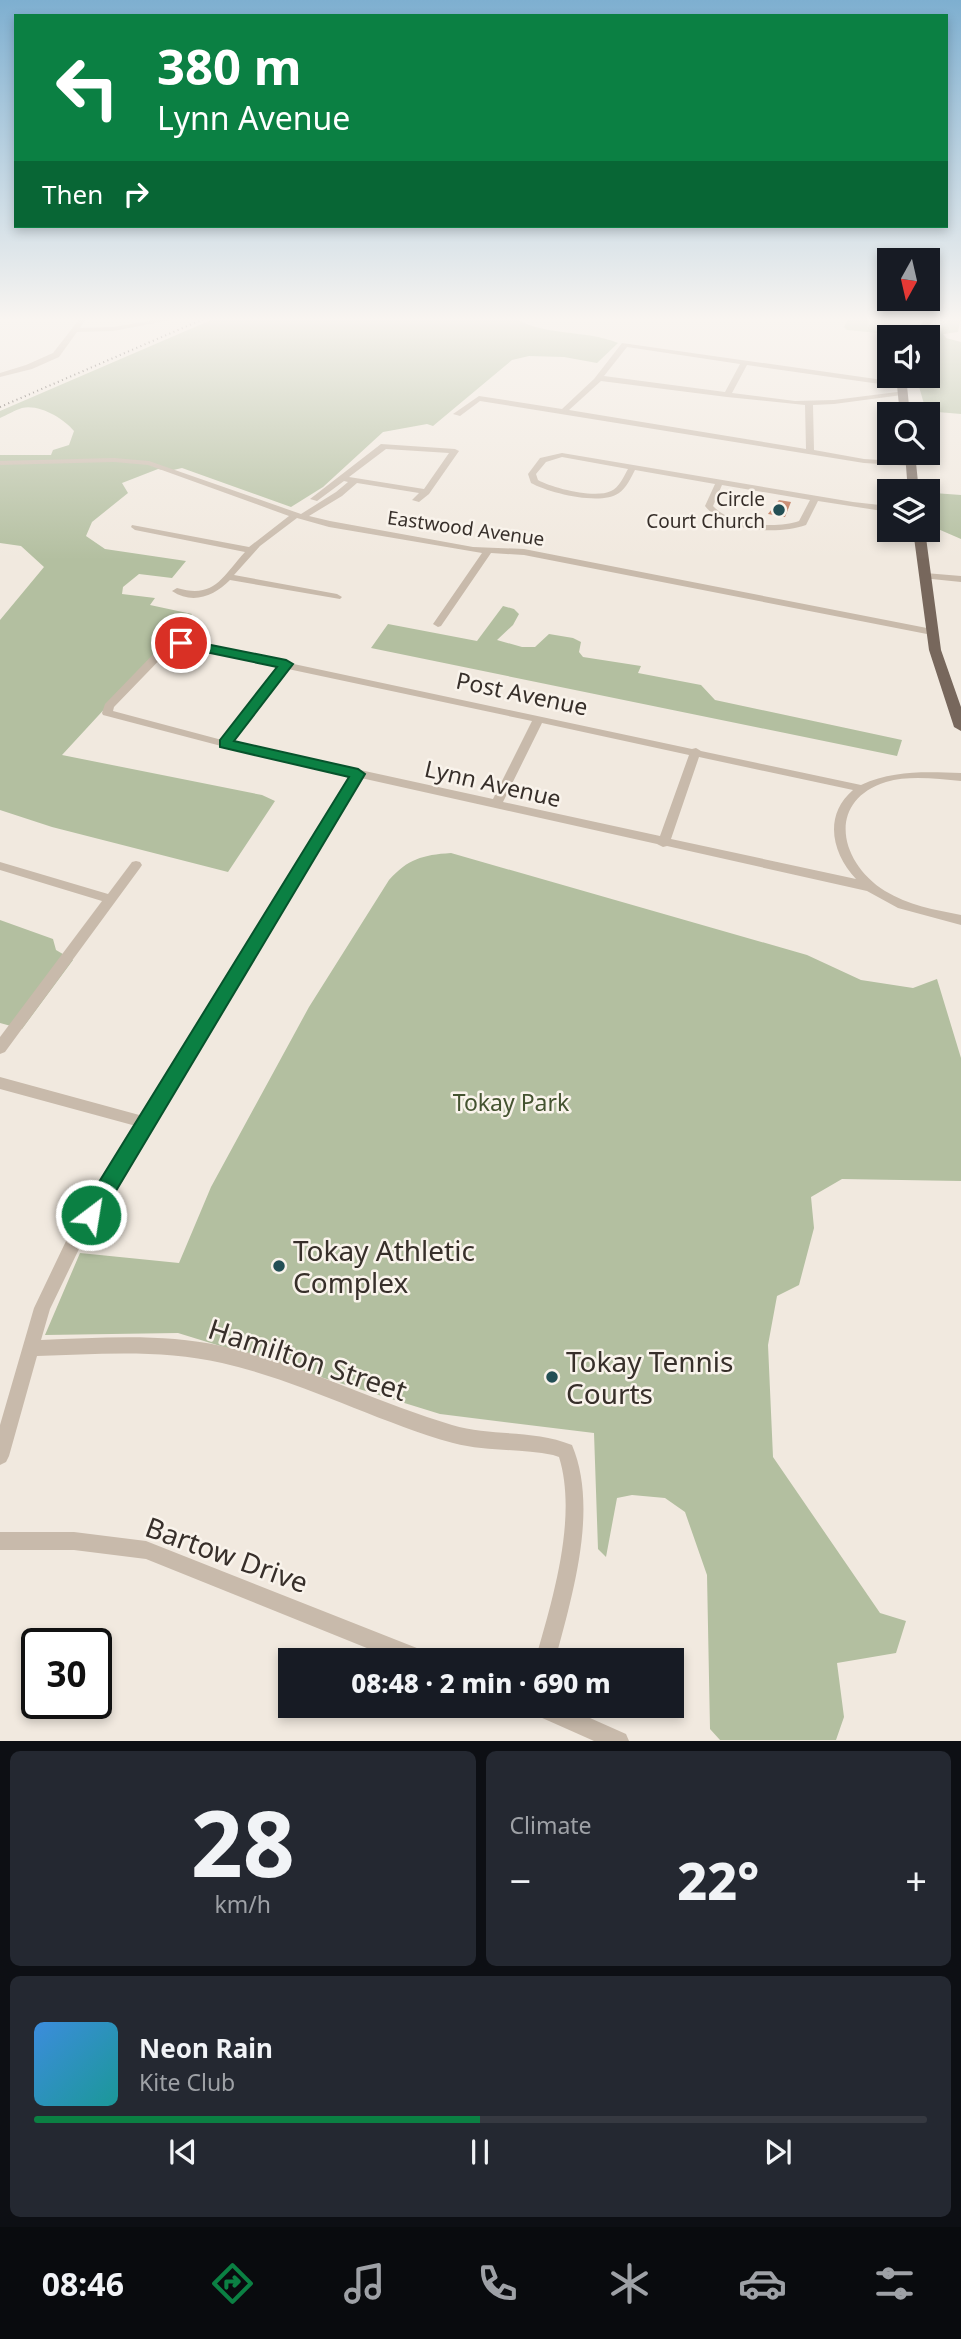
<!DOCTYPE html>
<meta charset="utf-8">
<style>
:root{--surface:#171b24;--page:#242831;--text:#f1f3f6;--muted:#9ea1a6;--line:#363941;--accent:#0b8043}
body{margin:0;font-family:"Noto Sans",sans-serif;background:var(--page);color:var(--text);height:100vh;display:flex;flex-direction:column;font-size:26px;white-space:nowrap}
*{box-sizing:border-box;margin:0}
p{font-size:23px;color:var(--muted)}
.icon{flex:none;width:38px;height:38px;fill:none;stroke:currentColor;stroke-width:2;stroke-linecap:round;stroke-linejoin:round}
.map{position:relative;height:1741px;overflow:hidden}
.details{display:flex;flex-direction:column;gap:10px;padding:10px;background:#0d0f14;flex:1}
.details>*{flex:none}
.guide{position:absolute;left:14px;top:14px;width:934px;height:214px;border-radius:0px;box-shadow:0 4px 10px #0003;background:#0b8043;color:#fff;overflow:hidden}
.needle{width:46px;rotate:188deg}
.buttons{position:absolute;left:877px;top:248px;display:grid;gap:14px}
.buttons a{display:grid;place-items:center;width:63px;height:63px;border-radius:0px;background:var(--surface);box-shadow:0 4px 10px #0003;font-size:35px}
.speed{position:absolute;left:21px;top:1628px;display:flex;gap:14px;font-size:35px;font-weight:700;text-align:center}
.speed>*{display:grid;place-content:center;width:91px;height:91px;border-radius:50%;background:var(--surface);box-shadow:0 4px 10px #0003;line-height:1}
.speed .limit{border:4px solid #111;border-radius:10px;background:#fff;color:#111}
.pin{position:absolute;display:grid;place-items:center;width:60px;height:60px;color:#fff;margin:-30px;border:4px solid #fff;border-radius:50%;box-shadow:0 2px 7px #0007}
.me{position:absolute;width:77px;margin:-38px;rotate:31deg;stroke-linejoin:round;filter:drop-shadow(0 0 5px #0008)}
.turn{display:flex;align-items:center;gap:24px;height:147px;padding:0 28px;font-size:32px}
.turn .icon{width:91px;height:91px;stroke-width:2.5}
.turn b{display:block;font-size:49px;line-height:60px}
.then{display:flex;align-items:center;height:66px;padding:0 28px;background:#0003;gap:14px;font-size:26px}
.big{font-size:52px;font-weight:800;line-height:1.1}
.details .card{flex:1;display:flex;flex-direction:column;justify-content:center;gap:10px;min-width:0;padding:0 24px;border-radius:10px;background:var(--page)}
.details .dial{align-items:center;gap:0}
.dial b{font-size:91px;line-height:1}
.song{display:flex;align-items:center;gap:21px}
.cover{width:84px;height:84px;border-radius:10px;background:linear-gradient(135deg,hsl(210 70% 55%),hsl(180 70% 35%))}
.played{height:7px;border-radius:4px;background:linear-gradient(90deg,var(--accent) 50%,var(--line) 50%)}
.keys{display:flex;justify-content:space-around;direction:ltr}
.heat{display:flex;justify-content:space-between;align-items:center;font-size:38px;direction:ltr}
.details .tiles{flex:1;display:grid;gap:10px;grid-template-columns:1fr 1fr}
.card:last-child{grid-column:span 2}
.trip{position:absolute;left:278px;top:1648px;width:406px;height:70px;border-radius:0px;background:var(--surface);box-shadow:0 4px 10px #0003;font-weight:800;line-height:70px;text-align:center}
.dock{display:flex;height:112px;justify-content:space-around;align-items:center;background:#090b0e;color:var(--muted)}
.dock .icon{width:49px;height:49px}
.dock .selected{color:var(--accent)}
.dock b{font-size:32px;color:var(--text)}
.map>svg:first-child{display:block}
.green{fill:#b3bfa0}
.building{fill:#bc7051}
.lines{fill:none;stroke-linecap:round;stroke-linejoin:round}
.minor{fill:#c8baab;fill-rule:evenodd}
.major{fill:#77675c;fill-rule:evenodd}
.rail{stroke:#372f2a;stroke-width:2;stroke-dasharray:1 3.5;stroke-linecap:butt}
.route{fill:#0b8043;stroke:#07532c;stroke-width:2}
.poi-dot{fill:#234f55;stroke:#f9f3eb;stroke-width:2.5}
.labels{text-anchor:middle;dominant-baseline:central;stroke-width:5;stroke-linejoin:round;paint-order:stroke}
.far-poi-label{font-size:19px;fill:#372f2a;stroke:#f9f3eb;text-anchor:end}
.far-street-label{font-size:19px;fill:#372f2a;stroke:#f9f3eb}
.street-label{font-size:23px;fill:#372f2a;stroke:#f9f3eb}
.park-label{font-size:23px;fill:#445330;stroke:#f9f3eb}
.near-poi-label{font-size:28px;fill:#372f2a;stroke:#f9f3eb;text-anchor:start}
.near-street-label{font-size:28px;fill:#372f2a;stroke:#f9f3eb}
</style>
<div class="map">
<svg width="961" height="1741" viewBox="0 0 961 1741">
<rect width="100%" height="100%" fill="#f1e9df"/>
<path class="green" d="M218,317h296c29,20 70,12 104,26l-21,20 -33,-6 -35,-1 -17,4 -79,66 -6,-2 -44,8 -60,55 -32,20 -109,-39 -13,3 -11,-2 -36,14 6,10 -36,29 -6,14 19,13 81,12 -14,17 -33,-4 -16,13 -1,7 33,4 -5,7 42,9 -130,141 200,40 13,6 -47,71 -176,-45 -52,-17v-190l44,-53 -23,-21 -21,-3v-88h51l2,-5 16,-5 5,-14c-10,-12 -34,-27 -52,-23 -7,2 -15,7 -22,10v-7z
M849,317h68l-20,18 -50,-5 -3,-3z
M940,317h21l-3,15 -15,2 3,4 15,4v72l-35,-3 -10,-35h12l-1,-38z
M934,493l27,2v44l-30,-13 -2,-30z
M503,606l11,3 5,5 -6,11 -16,15 25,7h13l14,-13 24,4 8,4 -2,10 4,5 58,9 -3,7 63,12 14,15 187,40 -5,16 -526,-108 17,-24 89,17z
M451,853l356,102 54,25 52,8 24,-9 24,79v123l-119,-2 -31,18 3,31 -15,57 -22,11 -9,49 5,112 107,156 26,8 -10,32 -59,10 7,54 -8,23h-116l-10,-11 -3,-154 -22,-63 -20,-14 -33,-3 -15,3 -11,59 -8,-8 -4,-116 -154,-19 -262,-81 -133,2 35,-82 99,10 32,-76 98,-180 80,-127c19,-21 33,-25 62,-27z
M0,920l53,19 3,11 17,10 -51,69 -22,-6z"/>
<path class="building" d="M779,500l12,2 -6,15 -17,-3z"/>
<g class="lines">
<path class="minor" d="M81,317h6l-7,11 33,-1 59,-10h14l-73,14 -36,1 -18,25 -27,12 -32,8v-4l26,-8 27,-12z
M622,343l282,40v4h-3l-154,-22 -15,28 63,8 39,-1 71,-9 1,2 -4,2 -68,9 -21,1 1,45 50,9 47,3 4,2 -4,2 -47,-3 -384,-62 -20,15 -7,-2 26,-18 83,13 32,-30zM627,347l113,17 -15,28 -121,-16zM601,381l126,16 78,8 1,44 -237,-39z
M381,444l74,5 4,2 -30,43 -10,8 -7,-2 7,-7 -62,-10 -15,13 -33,20 21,5 143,26 51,2 408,80 5,3 -5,3 -408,-80 -33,-2 -50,73 -3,1 -5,-3 49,-71 -153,-26 -32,-9 -37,28 -26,29 103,19 5,3 -2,2 -110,-19c-16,16 -37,25 -58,11l5,-3c38,11 45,-11 68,-36l-110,-22 -4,-3 1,-2 117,22 40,-31 -141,-51 -34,-3 -114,3v-4l114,-3 35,3 152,53 35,-22 12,-10 -4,-1 -27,20 -7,-2zM386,449l63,4 -25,36 -75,-12z
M562,453l291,49 36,4v6l-71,-11 -12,24c-29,10 -81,7 -101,-19l10,-22 -80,-14c-4,8 -9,18 -16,23 -18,13 -70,0 -88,-10l-3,-9 12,-16zM562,457l66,12c-4,7 -9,19 -17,22 -16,8 -59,-3 -73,-11l-2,-6 10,-12zM722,485l88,15 -11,21c-23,8 -68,5 -86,-15z
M925,573l36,3v6l-39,-4 -2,-2z
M177,639l515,110 4,-1 5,3 160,34c33,-15 64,-13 100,-12v8c-24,-2 -51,-6 -75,1 -60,19 -47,80 -1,109 23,14 50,19 76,24v10l-63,-17 -31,-17 -200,-45 -4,1 -6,-3 -296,-66 -282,471 -29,60 -9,31c60,-2 121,-7 180,6 80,17 153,56 231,79 40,12 81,4 120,20 27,64 0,151 -17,216h-20c17,-60 43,-143 24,-204l-6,-2c-33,-7 -67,-3 -100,-12 -78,-22 -151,-62 -231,-80 -60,-14 -124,-9 -185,-7l-28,100 -3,6 -6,3v-40l34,-117 33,-69 69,-113 -136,-37v-12l143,39 208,-340 -126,-29 -122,-32 -1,-2 3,-9 60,-62zM177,645l102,22 -57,73 -109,-29 1,-4 59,-61zM288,669l244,52 -39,78 -261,-57zM542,723l147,32 -29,81 -157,-34zM699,757l154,33c-30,26 -21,63 3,89l-185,-40z
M136,861l4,1 2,3 -2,3 -135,184 -5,2v-17l102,-136 -102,-31v-8l108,32 24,-32z
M0,1532h74l72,9 286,113 3,7h-36l-253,-102 -72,-9h-74z
M528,1706h35l63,28 3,7h-35l-63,-28z"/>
<path class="major" d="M927,317h9l-17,21h-9z
M896,376h10l4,39h-10z
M905,453h10l4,39h-11z
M913,530h12l16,120 20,57v24l-7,-4 -25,-77z"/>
<path class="rail" d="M0,407l208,-90"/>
</g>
<linearGradient id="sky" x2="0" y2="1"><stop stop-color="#7eafd0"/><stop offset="0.57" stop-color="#f9f5f1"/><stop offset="1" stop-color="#f9f5f1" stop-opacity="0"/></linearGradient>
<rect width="961" height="560" fill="url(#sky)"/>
<path class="route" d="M181,639l105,21 7,4 -59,77 124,28 7,5 -267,447 -7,3 -8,-3 -2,-6 2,-7 266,-431 -129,-30v-7l57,-73 -100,-21 -2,-3z"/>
<g class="poi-dot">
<circle cx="779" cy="510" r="7"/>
<circle cx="279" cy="1266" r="7"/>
<circle cx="552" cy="1377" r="7"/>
</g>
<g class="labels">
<g class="far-poi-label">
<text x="765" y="499">Circle<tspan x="765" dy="22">Court Church</tspan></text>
</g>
<g class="far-street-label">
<text transform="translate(466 528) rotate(8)">Eastwood Avenue</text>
</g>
<g class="street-label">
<text transform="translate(522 693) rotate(12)">Post Avenue</text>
<text transform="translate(493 783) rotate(13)">Lynn Avenue</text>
</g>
<g class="park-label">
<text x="511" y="1102">Tokay Park</text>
</g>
<g class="near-poi-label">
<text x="293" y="1250">Tokay Athletic<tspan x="293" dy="32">Complex</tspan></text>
<text x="566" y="1361">Tokay Tennis<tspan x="566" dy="32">Courts</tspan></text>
</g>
<g class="near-street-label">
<text transform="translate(308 1359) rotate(18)">Hamilton Street</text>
<text transform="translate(227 1554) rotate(20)">Bartow Drive</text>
</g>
</g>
</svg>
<div class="buttons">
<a><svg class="needle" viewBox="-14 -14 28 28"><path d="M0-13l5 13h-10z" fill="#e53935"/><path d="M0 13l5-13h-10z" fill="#9ea1a6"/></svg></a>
<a><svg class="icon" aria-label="sound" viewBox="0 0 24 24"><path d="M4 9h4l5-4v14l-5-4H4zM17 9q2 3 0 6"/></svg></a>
<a><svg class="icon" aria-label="search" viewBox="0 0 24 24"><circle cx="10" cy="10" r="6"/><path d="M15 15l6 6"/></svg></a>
<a><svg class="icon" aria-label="layers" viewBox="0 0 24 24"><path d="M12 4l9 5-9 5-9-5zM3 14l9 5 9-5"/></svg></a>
</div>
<div class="speed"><div class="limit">30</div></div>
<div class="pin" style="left:181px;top:643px;background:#d93025"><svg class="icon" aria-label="arrive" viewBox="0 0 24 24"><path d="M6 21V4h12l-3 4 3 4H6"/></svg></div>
<svg class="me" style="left:91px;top:1215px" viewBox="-20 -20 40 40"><circle r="17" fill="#0b8043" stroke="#fff" stroke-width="3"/><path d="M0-11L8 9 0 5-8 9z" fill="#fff"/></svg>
<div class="trip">08:48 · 2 min · 690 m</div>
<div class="guide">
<div class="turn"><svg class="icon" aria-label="left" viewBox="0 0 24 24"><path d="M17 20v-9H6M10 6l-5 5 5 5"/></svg><div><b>380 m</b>Lynn Avenue</div></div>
<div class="then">Then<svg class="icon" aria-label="right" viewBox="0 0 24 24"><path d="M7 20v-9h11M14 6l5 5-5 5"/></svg></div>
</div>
</div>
<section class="details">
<div class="tiles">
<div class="card dial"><b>28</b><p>km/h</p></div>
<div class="card"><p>Climate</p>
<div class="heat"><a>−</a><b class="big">22°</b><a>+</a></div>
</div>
<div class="card">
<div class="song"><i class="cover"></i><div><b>Neon Rain</b><p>Kite Club</p></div></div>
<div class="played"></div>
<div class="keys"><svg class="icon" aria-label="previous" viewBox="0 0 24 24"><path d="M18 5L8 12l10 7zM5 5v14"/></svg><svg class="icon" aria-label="pause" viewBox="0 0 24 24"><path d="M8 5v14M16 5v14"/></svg><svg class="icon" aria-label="next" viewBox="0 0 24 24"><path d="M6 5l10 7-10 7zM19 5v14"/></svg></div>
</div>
</div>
</section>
<nav class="dock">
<b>08:46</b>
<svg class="icon selected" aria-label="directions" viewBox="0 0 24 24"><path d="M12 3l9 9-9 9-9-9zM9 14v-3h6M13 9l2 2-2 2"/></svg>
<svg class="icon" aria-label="music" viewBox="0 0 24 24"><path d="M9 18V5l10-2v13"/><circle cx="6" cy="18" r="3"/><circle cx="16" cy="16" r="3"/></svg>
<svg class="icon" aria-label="phone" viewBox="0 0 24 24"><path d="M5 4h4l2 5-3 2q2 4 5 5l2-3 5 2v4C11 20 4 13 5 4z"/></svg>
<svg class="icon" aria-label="climate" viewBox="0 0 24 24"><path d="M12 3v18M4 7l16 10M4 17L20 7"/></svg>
<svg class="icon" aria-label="car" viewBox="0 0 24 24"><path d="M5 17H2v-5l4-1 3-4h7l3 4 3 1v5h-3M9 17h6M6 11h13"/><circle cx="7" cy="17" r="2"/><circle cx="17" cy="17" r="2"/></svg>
<svg class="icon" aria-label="filters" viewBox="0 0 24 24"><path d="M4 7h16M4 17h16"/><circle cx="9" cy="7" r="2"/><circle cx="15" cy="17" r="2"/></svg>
</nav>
